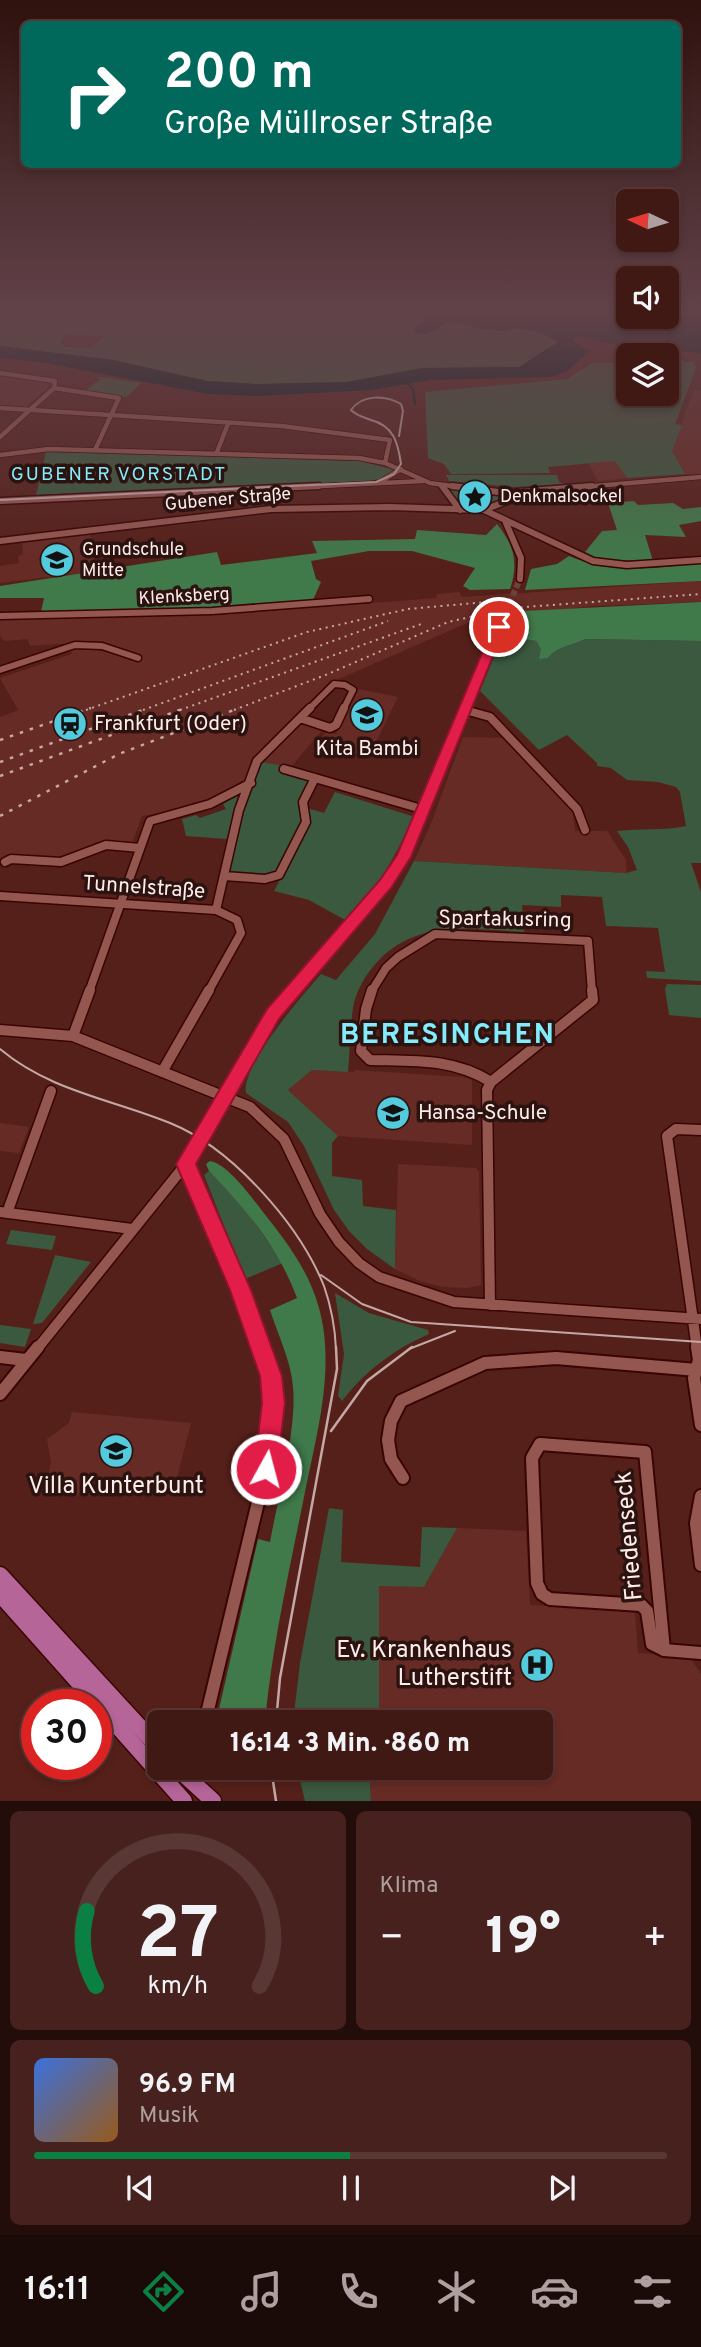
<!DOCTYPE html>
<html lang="de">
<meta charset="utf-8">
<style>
:root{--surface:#401814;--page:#47211d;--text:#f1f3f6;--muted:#aea0a0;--line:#593734;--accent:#0b8043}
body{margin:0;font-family:Overpass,sans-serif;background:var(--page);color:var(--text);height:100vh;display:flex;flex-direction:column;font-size:26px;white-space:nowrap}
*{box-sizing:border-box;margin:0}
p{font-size:23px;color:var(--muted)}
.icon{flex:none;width:38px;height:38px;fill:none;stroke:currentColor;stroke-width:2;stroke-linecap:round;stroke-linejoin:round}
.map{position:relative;height:1801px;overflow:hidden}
.side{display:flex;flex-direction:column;gap:10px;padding:10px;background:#230d0b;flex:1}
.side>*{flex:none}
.guide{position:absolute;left:21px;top:21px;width:660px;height:147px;border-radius:10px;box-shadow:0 4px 10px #0003,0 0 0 2px var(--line);background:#00695c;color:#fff;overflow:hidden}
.needle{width:46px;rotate:274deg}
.controls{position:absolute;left:616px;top:189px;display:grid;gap:14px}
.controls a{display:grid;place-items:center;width:63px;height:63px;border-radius:10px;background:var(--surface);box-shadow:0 4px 10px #0003,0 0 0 2px var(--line);font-size:35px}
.speed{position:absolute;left:21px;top:1689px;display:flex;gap:14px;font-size:35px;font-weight:700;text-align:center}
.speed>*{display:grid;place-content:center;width:91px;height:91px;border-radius:50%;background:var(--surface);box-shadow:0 4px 10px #0003,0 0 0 2px var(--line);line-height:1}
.speed .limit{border:10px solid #d22;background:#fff;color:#111}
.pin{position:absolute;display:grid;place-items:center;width:60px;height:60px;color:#fff;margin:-30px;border:4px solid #fff;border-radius:50%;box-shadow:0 2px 7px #0007}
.me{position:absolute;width:77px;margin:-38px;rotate:7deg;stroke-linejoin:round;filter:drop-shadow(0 0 5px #0008)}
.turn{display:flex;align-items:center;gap:24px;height:147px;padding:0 28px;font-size:32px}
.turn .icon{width:91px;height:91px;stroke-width:2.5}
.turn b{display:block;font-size:49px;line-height:60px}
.big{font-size:52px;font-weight:800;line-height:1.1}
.side .tile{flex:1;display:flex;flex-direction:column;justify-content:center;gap:10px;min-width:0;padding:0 24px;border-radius:10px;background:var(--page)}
.side .dial{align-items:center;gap:0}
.dial svg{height:182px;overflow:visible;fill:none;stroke:var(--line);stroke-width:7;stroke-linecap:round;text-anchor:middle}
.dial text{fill:var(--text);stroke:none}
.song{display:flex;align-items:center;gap:21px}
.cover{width:84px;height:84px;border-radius:10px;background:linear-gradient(135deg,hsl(220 70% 55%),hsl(30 70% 35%))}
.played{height:7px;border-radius:4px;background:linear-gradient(90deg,var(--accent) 50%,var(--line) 50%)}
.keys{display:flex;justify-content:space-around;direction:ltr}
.heat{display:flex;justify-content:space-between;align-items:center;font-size:38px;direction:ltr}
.side .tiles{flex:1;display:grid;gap:10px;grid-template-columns:1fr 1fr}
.tile:last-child{grid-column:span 2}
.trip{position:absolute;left:147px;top:1710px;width:406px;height:70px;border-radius:10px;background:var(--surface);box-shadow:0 4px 10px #0003,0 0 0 2px var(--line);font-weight:800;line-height:70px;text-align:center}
.menu{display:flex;height:112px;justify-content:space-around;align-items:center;background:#1a0a08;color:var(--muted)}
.menu .icon{width:49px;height:49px}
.menu .current{color:var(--accent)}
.menu b{font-size:32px;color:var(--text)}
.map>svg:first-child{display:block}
.built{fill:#672b25}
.green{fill:#3a593e;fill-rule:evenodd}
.forest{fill:#40794a}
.water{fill:#001c20}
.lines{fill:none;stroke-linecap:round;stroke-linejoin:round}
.stream{stroke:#001c20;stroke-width:2}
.minor-tunnel{stroke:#6f3f39;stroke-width:6;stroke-dasharray:6 2.5;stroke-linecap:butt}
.minor-far4-casing{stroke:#390403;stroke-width:6}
.minor-far3-casing{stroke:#390403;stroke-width:9}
.minor-far2-casing{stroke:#390403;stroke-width:11}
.minor-far1-casing{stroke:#390403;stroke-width:13}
.minor-casing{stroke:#390403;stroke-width:16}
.major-casing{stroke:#390403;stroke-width:19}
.minor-far4{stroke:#94574f;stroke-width:4.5}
.minor-far3{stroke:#94574f;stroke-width:6}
.minor-far2{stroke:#94574f;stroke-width:8}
.minor-far1{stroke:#94574f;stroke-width:10}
.minor{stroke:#94574f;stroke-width:12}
.major{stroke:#b56598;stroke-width:16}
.tram-far1{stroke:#c4a8a5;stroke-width:2}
.tram{stroke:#c4a8a5;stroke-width:2.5}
.rail-far1{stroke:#c4a8a5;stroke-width:2;stroke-dasharray:2 4.5;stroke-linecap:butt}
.rail{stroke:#c4a8a5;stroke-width:2.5;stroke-dasharray:3.5 7;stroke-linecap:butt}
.route{fill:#e11d48;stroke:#92132f;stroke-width:2}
.labels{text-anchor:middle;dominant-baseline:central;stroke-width:7;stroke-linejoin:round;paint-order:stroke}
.far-poi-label{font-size:18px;fill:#fcedeb;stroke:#2c1310;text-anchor:start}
.far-street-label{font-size:18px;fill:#fcedeb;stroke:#2c1310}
.far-neighbourhood-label{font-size:19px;letter-spacing:2px;fill:#83ecfc;stroke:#2c1310}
.poi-label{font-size:21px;fill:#fcedeb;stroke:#2c1310;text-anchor:start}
.street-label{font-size:21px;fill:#fcedeb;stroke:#2c1310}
.near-poi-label{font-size:24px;fill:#fcedeb;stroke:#2c1310}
.near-street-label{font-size:24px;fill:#fcedeb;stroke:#2c1310}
.district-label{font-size:28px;font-weight:bold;letter-spacing:2px;fill:#83ecfc;stroke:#2c1310}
</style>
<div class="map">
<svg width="701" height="1801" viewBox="0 0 701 1801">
<rect width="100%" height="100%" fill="#56201a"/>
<path class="built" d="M0,374l53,9 -30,26 -23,-2z
M694,390l7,1v83h-16l-13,-23z
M616,461l11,17 -29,3 -10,-19z
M90,533l6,38 -96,12v-17l19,-3 -1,-7 5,-2 -1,-13z
M701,581v21l-108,4 -121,15 -138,60 -76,75 -9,25 -31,16 -35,12 -41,7 -10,27 -28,-2 -42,17 -53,-4v5l-9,3v-145l18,-7 -18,-32 72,-24 -3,-11 -39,3 -2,-7 -24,2 -4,-5v-18l213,-3 224,-17 -1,-4 23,-2 3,5z
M359,689l39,8 -30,61 -15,-5 -5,-1 -2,4 -32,-8 11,-15 11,1z
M300,721l24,7 -33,39 -31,-5z
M463,737l41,1 69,74 2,19h32l19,29v13l-212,-12 16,-35z
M312,1070l42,2 1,-2 107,7 10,3v65l-134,-9 -50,-46z
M0,1123l29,4 -10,26 -19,-2z
M398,1164l78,4 3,4 2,113 -13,3 -26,-1 -22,-6 -25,-12z
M72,1412l119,11 -16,63 -30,-9 -7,19 -37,-15 -11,16 -8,-6 -6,6 -27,-25 2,-10 -4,-23 22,-16z
M457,1528l69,3 4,74 105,7 3,41 52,4 11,17v127h-330l-2,-33h172v-46h-162v-137l45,2z"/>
<path class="green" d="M0,312h319l30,6 4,-6h16l16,5 24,-5 17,8v14l26,-13 25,7 27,3 12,-3 25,5 17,9 -39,25 -97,1 -75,14 -89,2 -51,-3 -94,-21 -113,-14zM65,335l38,1v1l-11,11 -28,-1 1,-3h-5z
M667,359l27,3 2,6 -21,56 7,1 -10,26 13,23 -58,4 -12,-17 -67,6 2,6 -99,1 -7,-10 -16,-6 -3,-66 142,-13 25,-16h36v31h39z
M96,377h5l41,6 -16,14 -41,-6 15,-12z
M46,452l313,9 37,9 -13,8 -12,3 -335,14z
M446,475h111l2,7 5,2 -48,3 -67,-6z
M453,489l50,5v3l-21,10h-16l-17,-15z
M520,638l16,3 12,17c11,-13 22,-11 37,-19l116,2v222h-10l10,29v89l-54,-3 -1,-7 19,1 -7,-44 -52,-2 -4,-29 -41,-2v12l-39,-2 2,27c-53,-3 -106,-13 -146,29 -12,13 -22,29 -25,47 -3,21 -3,43 -5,64l-36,-2 -24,20 50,46 -6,7v33l30,4 1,26 33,4 -1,59 -28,-20 -18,-18 -15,-21 -30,-64 -16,-24 -42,-29c-5,-28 56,-97 75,-119l15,6 39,-46 39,-73 212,12 11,-3 -9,-23 -11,-16c24,-3 47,0 69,-5l-6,-34 -4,-5 -18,-5 -31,-2 -16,-12 -14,-2v-3l-30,-28 -28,15 -59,-59 16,-39 7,1 6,-10z
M260,762l20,3 -2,6 31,10 -10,21 3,20 -26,51 -10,3 -32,-2 -4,-3 1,-6 11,-56z
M335,792l80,25 -34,63 -34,41 -38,-21 -35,-9 37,-70 -4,-13 17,5z
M236,796l3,2 -12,41 -41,-3 -4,-17 14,-4 4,3 26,-9 -3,-5z
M667,984l34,1v33l-32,-3 -4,-26z
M209,1171l36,38 38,54 -38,16 -41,-104z
M11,1230l45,6 -4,14 -46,-6z
M55,1255l36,7 -49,61 -9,1z
M335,1293l34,20 59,17 1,4c-35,15 -64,37 -87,67l-4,-5 6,-42z
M0,1325l31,4 -6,18 -25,-4z
M329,1508l14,2 -2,52 79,5 2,-40 35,1 -33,59 -45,-1v136h-86l7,-59z
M297,1768h72l2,33h-66z"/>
<path class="forest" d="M634,501l4,4 35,-2 10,6 18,-2v14l-22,4 7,12 -41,-2 8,26 -51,-1 -17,-8 17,-21 15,-1 -9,-27z
M497,524c17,21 22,39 13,65l-40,1 -7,-4 12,-18 -63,-17h-43l-58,10 5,18 5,3 -8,18 -99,7 -154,6 -19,-1 3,-14h-44v-12l217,-34 4,13 96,-12 -5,-12 103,-2 2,-9 69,5z
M569,556c43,18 87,13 132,7v18l-176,9 6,-21 26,-5z
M701,602v39l-116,-2c-15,8 -26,6 -37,19l-9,1 2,-10 -5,-8c-21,-4 -20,-2 -33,12l-7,-1 10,-23 -34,-8 52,-10z
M210,1161c18,3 42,37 53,51 23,29 46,59 56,96 17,61 -3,128 -15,189 -15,75 -32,149 -39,225h-49l42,-183 12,3c8,-44 27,-112 23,-155 -2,-26 -15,-52 -23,-77l27,-12c-20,-53 -49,-86 -88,-127l-3,-7z"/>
<path class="water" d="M409,312h219v5h39v-5h34v41l-40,-4 -15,6 -23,3 -10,-2 7,-10 -43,-10 -4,5 17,10 -24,21 -16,5 -119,3 -60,10 -112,6 -51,-2 -162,-31 -46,-5v-12l113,14 94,21 51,3 89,-2 75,-14 97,-1 39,-25 -17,-9 -25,-5 -12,3 -27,-3 -25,-7 -26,13 -10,-1 -3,-3 13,-10z"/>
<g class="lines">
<path class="stream" d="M408,384l5,5 2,15"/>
<path class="minor-tunnel" d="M499,627l21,-48"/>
<g class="minor-far4-casing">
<path id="minor-far4" d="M0,373l55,8 -1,7
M54,388l65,10 -24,52
M0,408l282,18 108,14 -5,23
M0,437l54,-49
M217,452l11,-28
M0,455l49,-6 310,9 26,5 45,20 36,5
M380,482l21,-13
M441,485l2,3
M282,488l141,-7
M571,488l130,-11"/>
</g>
<g class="minor-far3-casing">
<path id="minor-far3" d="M442,486l18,24
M452,486l54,7 86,-7
M0,501l319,-15
M484,510l109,51 34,4 74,-5
M506,523l15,35 -1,21
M0,541l271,-32 119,-2 94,3 33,-13
M0,616l212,-5 157,-12
M0,670l75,-25 27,1 36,12
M308,710l26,-26 11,1 8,5 -10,20
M465,710l34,-83"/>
</g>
<g class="minor-far2-casing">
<path id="minor-far2" d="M465,710l25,7 87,92 8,21
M300,718l30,10 6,-3 8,-17
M300,718l10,-10
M284,769l141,41
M5,862l6,-3 50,3 45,-17 34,3
M224,876l41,3 14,-4 27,-53 -3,-20 12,-24
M0,896l216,14 21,10 4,13 -33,59
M216,910l23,-100 18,-49 43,-43
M89,992l61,-171 60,-17 41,-21
M292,992l94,-108 18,-27 61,-149
M371,992l15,-24 12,-11 37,-23 153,7 4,51"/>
</g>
<g class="minor-far1-casing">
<path id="minor-far1" d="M372,990l-6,19 -5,42 9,9c42,1 84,-2 121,22
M0,1030l73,6 177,71 34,32 36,75 19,28 20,21 20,14 75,25 247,17
M73,1036l17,-46
M162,1072l47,-82
M491,1082l102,-82 -1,-10
M186,1164l54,126 21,59
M0,1212l132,17
M7,1213l44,-122
M490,1305l-3,-215 4,-8
M37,1349l149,-185 87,-150 21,-24
M697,1349l-30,-213 9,-7 25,1"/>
</g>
<g class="minor-casing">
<path id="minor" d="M697,1347l2,13 -5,18 7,47
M0,1357l26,3
M0,1394l38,-47
M540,1444l105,8 19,198 -12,-6 -5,-33 -6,-6 -91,-6 -8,-5 -5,-11 -5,-125z
M403,1478l-12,-19 -3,-19 3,-19 10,-20 84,-38 71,-5 141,12
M701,1496l-5,27 5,42
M664,1650l37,3
M205,1722l61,-253 8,-66 -3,-27 -10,-29"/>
</g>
<g class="major-casing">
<path id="major" d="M0,1575l159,173
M0,1594l184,207
M177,1768l36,33"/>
</g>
<use href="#minor-far4" class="minor-far4"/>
<use href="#minor-far3" class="minor-far3"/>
<use href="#minor-far2" class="minor-far2"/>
<use href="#minor-far1" class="minor-far1"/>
<use href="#minor" class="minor"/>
<use href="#major" class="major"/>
<path class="tram-far1" d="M0,500l376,-18 18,-8 7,-10c-3,-21 -7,-38 -30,-44 -8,-3 -14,-4 -20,-10 11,-16 34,-15 50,-6l2,7 -4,25
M0,1049c50,42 111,50 170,74 62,25 129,101 154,163 7,20 11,42 12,63
M321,1275l41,29 49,18 290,20
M409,1349l46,-18"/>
<path class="tram" d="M331,1431l36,-50 45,-34
M276,1722l4,-44 57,-309 -1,-22
M271,1768l5,33"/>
<path class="rail-far1" d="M86,710l221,-78 101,-23 101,-9
M143,710l245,-89
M180,710l244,-87
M234,710l94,-36 120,-52 63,-14 190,-14"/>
<path class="rail" d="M0,740l91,-32
M0,762l148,-54
M0,776l185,-68
M0,816l119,-62 120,-46"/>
</g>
<linearGradient id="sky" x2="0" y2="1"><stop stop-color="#2f120e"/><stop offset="0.55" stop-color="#624249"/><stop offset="1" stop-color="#624249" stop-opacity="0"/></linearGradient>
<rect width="701" height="564" fill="url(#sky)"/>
<path class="route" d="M499,624l6,3 -94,230 -20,31 -112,131 -83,145 55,126 31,86 3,27 -8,66 -3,9 -8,3 -8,-3 -4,-9 8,-66 -2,-27 -30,-86 -54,-126 91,-155 113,-129 17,-25 96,-228z"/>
<defs>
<g id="sight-disc" transform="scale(1.75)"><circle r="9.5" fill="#53cbdc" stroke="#2c1310"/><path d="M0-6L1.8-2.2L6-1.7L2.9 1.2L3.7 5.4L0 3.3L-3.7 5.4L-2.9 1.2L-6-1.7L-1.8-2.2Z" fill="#111"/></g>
<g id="school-disc" transform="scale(1.75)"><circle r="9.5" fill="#53cbdc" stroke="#2c1310"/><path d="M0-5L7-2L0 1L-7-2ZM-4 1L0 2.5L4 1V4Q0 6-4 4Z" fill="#111"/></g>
<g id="station-disc" transform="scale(1.75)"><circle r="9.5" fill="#53cbdc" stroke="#2c1310"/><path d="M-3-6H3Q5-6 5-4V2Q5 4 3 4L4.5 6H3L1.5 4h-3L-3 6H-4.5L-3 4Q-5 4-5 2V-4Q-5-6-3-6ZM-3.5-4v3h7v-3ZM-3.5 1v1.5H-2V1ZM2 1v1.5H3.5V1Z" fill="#111"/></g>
<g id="hospital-disc" transform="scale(1.75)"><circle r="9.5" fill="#53cbdc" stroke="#2c1310"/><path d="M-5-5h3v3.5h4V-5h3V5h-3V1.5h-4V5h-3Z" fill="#111"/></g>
</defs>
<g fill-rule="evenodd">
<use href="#sight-disc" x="475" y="497"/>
<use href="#school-disc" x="57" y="560"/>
<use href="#school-disc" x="367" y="715"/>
<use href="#station-disc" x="70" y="724"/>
<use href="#school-disc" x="393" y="1113"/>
<use href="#school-disc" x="116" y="1451"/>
<use href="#hospital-disc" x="537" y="1665"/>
</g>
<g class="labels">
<g class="far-poi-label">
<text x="500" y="497">Denkmalsockel</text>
<text x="82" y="550">Grundschule<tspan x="82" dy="21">Mitte</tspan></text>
</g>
<g class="far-street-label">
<text transform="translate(228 500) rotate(-5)">Gubener Straße</text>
<text transform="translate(184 597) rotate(-3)">Klenksberg</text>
</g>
<g class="far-neighbourhood-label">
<text x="119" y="475">GUBENER VORSTADT</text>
</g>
<g class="poi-label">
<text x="94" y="724">Frankfurt (Oder)</text>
<text x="367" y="749" text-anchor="middle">Kita Bambi</text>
<text x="418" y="1113">Hansa-Schule</text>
</g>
<g class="street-label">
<text transform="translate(144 888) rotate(4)">Tunnelstraße</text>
<text transform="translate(505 920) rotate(1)">Spartakusring</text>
</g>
<g class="near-poi-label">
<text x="116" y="1487">Villa Kunterbunt</text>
<text x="512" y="1651" text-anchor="end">Ev. Krankenhaus<tspan x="512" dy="28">Lutherstift</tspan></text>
</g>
<g class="near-street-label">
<text transform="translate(630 1536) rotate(-95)">Friedenseck</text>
</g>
<g class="district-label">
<text x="448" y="1036">BERESINCHEN</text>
</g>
</g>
</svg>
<div class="controls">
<a><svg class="needle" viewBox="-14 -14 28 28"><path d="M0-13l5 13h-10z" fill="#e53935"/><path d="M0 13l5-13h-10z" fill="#aea0a0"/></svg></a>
<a><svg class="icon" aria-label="sound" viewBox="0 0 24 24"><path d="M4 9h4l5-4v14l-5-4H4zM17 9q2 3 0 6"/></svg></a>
<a><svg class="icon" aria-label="layers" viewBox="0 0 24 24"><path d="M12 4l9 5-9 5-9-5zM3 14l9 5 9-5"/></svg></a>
</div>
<div class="speed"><div class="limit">30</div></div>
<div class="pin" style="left:499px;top:627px;background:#d93025"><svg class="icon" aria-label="arrive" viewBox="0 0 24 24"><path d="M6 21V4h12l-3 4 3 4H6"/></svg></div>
<svg class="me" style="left:266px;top:1469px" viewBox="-20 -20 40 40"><circle r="17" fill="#e11d48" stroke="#fff" stroke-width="3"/><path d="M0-11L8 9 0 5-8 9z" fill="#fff"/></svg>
<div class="trip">16:14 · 3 Min. · 860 m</div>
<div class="guide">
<div class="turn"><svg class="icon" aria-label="right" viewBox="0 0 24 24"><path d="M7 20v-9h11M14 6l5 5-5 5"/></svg><div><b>200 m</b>Große Müllroser Straße</div></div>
</div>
</div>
<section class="side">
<div class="tiles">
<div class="tile dial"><svg viewBox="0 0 100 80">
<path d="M14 69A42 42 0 1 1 86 69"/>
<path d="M14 69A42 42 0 0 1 10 36" stroke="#0b8043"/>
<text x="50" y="56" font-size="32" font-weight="700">27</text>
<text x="50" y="72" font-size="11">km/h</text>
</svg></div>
<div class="tile"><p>Klima</p>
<div class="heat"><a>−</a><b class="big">19°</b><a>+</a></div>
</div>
<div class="tile">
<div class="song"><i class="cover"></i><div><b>96.9 FM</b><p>Musik</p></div></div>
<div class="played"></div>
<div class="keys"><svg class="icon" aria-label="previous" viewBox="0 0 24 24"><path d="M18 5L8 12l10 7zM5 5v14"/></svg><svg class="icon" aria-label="pause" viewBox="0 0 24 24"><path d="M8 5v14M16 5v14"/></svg><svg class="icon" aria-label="next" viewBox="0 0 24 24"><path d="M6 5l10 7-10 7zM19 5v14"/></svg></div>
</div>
</div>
</section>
<nav class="menu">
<b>16:11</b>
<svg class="icon current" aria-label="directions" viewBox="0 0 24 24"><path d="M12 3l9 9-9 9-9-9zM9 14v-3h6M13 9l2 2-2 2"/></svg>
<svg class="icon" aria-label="music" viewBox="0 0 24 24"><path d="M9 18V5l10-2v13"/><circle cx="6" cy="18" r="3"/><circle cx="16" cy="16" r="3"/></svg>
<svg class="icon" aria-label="phone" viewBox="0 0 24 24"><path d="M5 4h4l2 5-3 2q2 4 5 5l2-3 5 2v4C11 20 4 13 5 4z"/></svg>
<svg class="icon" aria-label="climate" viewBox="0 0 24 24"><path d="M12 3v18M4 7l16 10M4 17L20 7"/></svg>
<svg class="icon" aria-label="car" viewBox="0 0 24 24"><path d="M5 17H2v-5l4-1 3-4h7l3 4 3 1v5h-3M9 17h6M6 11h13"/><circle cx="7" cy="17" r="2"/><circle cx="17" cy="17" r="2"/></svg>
<svg class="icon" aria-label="filters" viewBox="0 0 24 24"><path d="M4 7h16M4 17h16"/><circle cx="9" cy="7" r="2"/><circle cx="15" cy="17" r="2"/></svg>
</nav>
